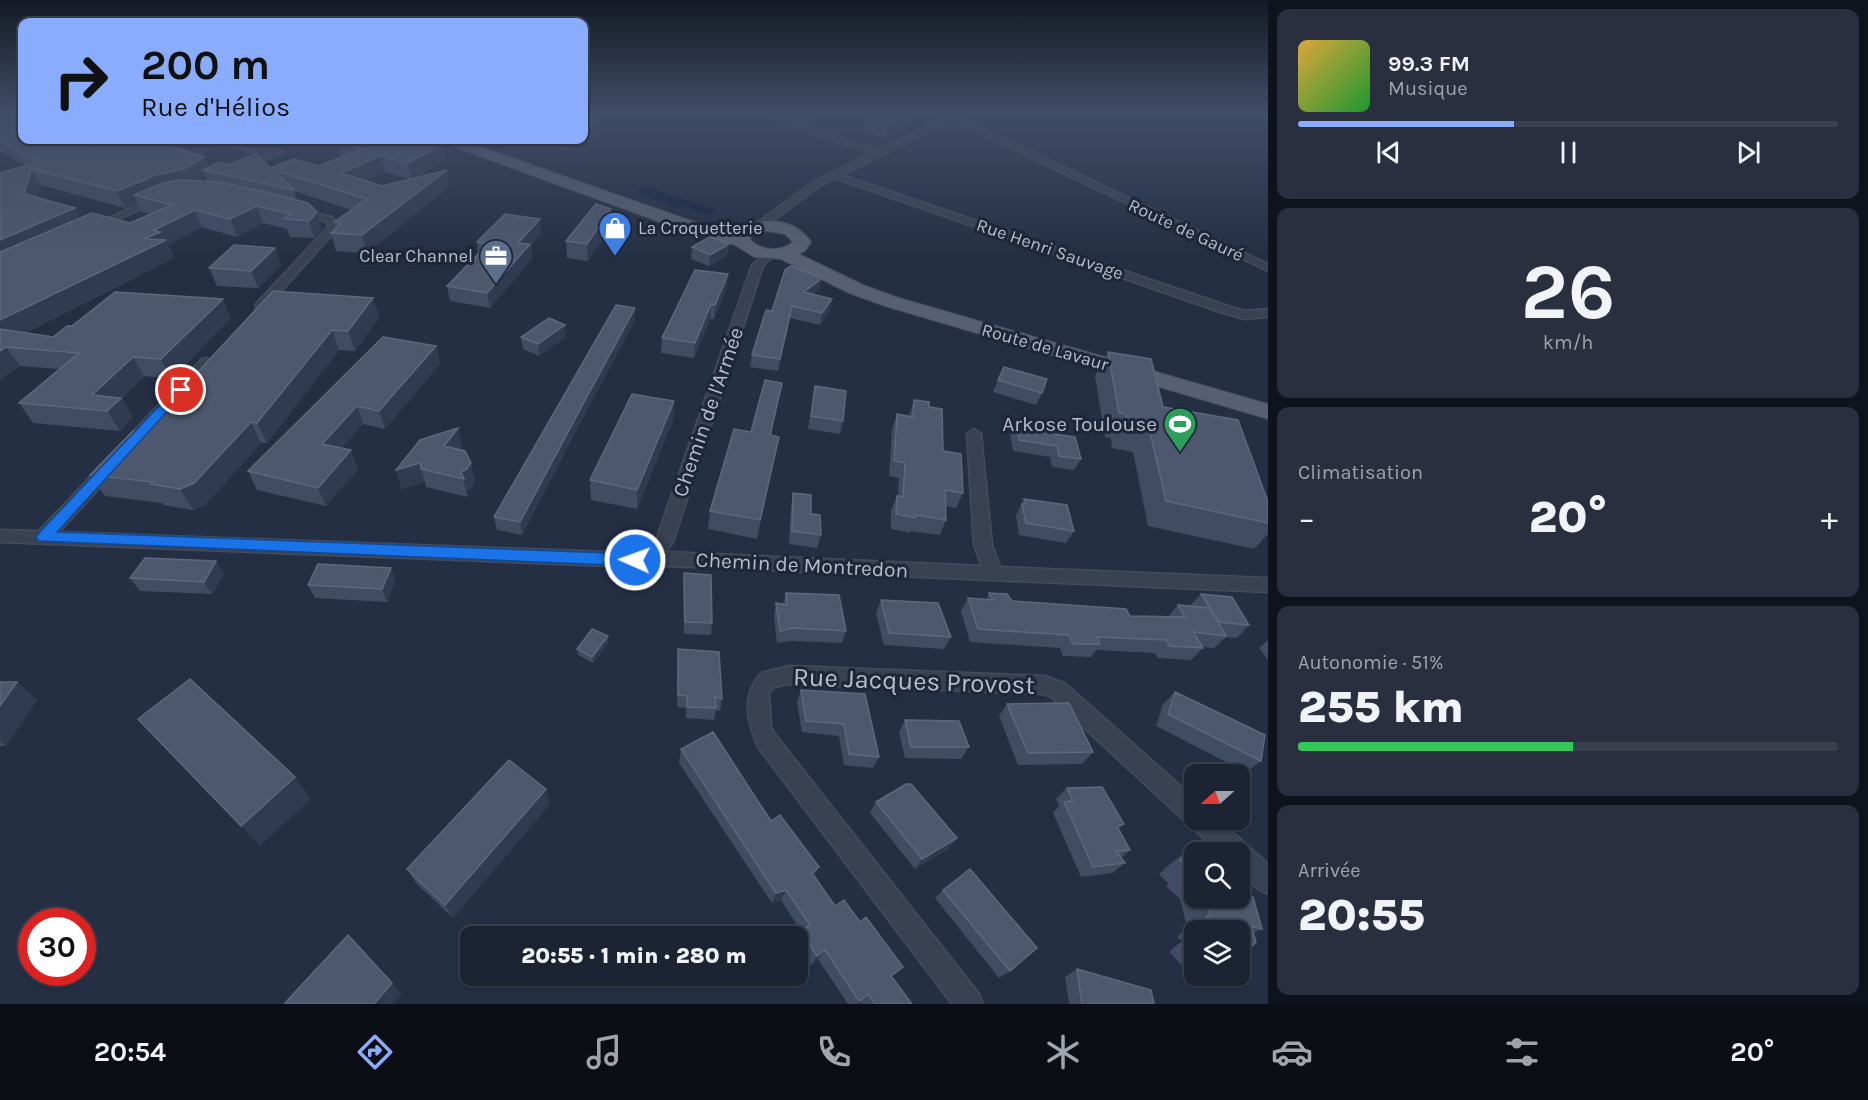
<!DOCTYPE html>
<html lang="fr">
<meta charset="utf-8">
<style>
:root{--surface:#1c2333;--page:#292f3f;--text:#f1f3f6;--muted:#a0a4ac;--line:#3a404e;--accent:#8aacfe}
body{margin:0;font-family:Karla,sans-serif;background:var(--page);color:var(--text);height:100vh;display:flex;flex-direction:column;font-size:22px;white-space:nowrap}
*{box-sizing:border-box;margin:0}
p{font-size:20px;color:var(--muted)}
.icon{flex:none;width:33px;height:33px;fill:none;stroke:currentColor;stroke-width:2;stroke-linecap:round;stroke-linejoin:round}
.map{position:relative;flex:1;overflow:hidden}
.side{display:flex;flex-direction:column;gap:9px;padding:9px;background:#0f131c;width:600px}
.side>*{flex:none}
.top-card{position:absolute;left:18px;top:18px;width:570px;height:126px;border-radius:12px;box-shadow:0 2px 4px #0004,0 0 0 2px var(--line);background:#8aacfe;color:#111;overflow:hidden}
.needle{width:39px;rotate:249deg}
.tools{position:absolute;left:1184px;top:764px;display:grid;gap:12px}
.tools a{display:grid;place-items:center;width:66px;height:66px;border-radius:12px;background:var(--surface);box-shadow:0 2px 4px #0004,0 0 0 2px var(--line);font-size:30px}
.speed{position:absolute;left:18px;top:908px;display:flex;gap:12px;font-size:30px;font-weight:700;text-align:center}
.speed>*{display:grid;place-content:center;width:78px;height:78px;border-radius:50%;background:var(--surface);box-shadow:0 2px 4px #0004,0 0 0 2px var(--line);line-height:1}
.speed .limit{border:9px solid #d22;background:#fff;color:#111}
.pin{position:absolute;display:grid;place-items:center;width:51px;height:51px;color:#fff;margin:-26px;border:3px solid #fff;border-radius:50%;box-shadow:0 2px 6px #0007}
.me{position:absolute;width:66px;margin:-33px;rotate:272deg;stroke-linejoin:round;filter:drop-shadow(0 0 4px #0008)}
.turn{display:flex;align-items:center;gap:21px;height:126px;padding:0 24px;font-size:27px}
.turn .icon{width:78px;height:78px;stroke-width:2.5}
.turn b{display:block;font-size:42px;line-height:51px}
.big{font-size:45px;font-weight:800;line-height:1.1}
.side .tile{flex:1;display:flex;flex-direction:column;justify-content:center;gap:9px;min-width:0;padding:0 21px;border-radius:12px;background:var(--page)}
.side .dial{align-items:center;gap:0}
.dial b{font-size:78px;line-height:1}
.song{display:flex;align-items:center;gap:18px}
.cover{width:72px;height:72px;border-radius:9px;background:linear-gradient(135deg,hsl(40 70% 55%),hsl(130 70% 35%))}
.played{height:6px;border-radius:3px;background:linear-gradient(90deg,var(--accent) 40%,var(--line) 40%)}
.keys{display:flex;justify-content:space-around;direction:ltr}
.heat{display:flex;justify-content:space-between;align-items:center;font-size:33px;direction:ltr}
.charge{height:9px;border-radius:4px;background:linear-gradient(90deg,#34c759 51%,var(--line) 0)}
.trip{position:absolute;left:460px;top:926px;width:348px;height:60px;border-radius:12px;background:var(--surface);box-shadow:0 2px 4px #0004,0 0 0 2px var(--line);font-weight:800;line-height:60px;text-align:center}
.menu{display:flex;height:96px;justify-content:space-around;align-items:center;background:#0b0e14;color:var(--muted)}
.menu .icon{width:42px;height:42px}
.menu .selected{color:var(--accent)}
.menu b{font-size:27px;color:var(--text)}
main{display:flex;flex:1;min-height:0}
.map>svg:first-child{display:block}
.water{fill:#172543}
.lines{fill:none;stroke-linecap:round;stroke-linejoin:round}
.street-casing{stroke:#434b5c;stroke-width:3}
.primary-casing{stroke:#434b5c;stroke-width:2}
.street{fill:#394253;fill-rule:evenodd}
.primary{fill:#576073;fill-rule:evenodd}
.wall{fill:#404c62;fill-rule:evenodd}
.shaded-wall{fill:#303b51}
.building{fill:#4d586e;stroke:#5d687c;stroke-width:1.5}
.route{fill:#1a73e8;stroke:#114b97;stroke-width:1.5}
.labels{text-anchor:middle;dominant-baseline:central;stroke-width:6;stroke-linejoin:round;paint-order:stroke}
.far-poi-label{font-size:18px;fill:#b7bdcd;stroke:#1e2639;text-anchor:start}
.far-street-label{font-size:18px;fill:#b7bdcd;stroke:#1e2639}
.street-label{font-size:21px;fill:#b7bdcd;stroke:#1e2639}
.poi-label{font-size:21px;fill:#b7bdcd;stroke:#1e2639;text-anchor:end}
.near-street-label{font-size:26px;fill:#b7bdcd;stroke:#1e2639}
</style>
<main>
<div class="map">
<svg width="1268" height="1004" viewBox="0 0 1268 1004">
<rect width="100%" height="100%" fill="#252f44"/>
<path class="water" d="M648,187l69,24 -9,4 -25,-9 -4,2 -43,-16z"/>
<g class="lines">
<g class="street-casing">
<path id="street" d="M753,113c14,0 32,8 43,6 11,-2 21,-6 33,-6l-31,10 80,27 68,-33 -7,-4h11l318,151v7l-316,-151 -110,55 389,132 14,4 23,-2v8l-24,2 -21,-6 -388,-135 -17,9 -56,42h-8v-4l58,-42 59,-30 -71,-23 -9,-6z
M277,150l7,2 -40,17 -7,-2z
M156,196l8,2 -68,32 -9,-2z
M298,209l34,8 8,9 -76,84h-8v-6l73,-78 -5,-5 -30,-7v-4z
M770,251l5,3 -12,12 -90,276 -7,10 316,14 -8,-21 -7,-111 7,-5 7,5 11,111 8,22 268,11v14l-601,-26 -13,-3 -19,4 -635,-25v-12l39,1 163,-172 5,-1 7,4 -2,3 -153,167 576,21 13,-3 8,-10 96,-275z
M789,666l256,10 21,8 128,114v21h24l50,45v30l-9,-4 -20,-19v-19h-21l-166,-154 -8,-4 -255,-10 -15,3 -5,6 2,34 3,6 205,261 4,10h-31l-194,-257c-11,-26 -17,-51 3,-74z"/>
</g>
<g class="primary-casing">
<path id="primary" d="M442,140h19l222,78 52,16 3,-6c26,-11 56,-11 73,14l-6,9 -6,3 64,31 36,13 369,106v15l-383,-113 -36,-13 -68,-34 -27,-2 -19,-12 -64,-19 -227,-83zM767,231l18,3 8,8c-13,10 -30,9 -43,-2l2,-5z"/>
</g>
<use href="#street" class="street"/>
<use href="#primary" class="primary"/>
</g>
<path class="wall" d="M0,113l93,33 21,-6h189l-46,15 13,13 49,-2 23,-9 -2,-1 -2,-7 -35,-9h128l16,20 -33,18 36,8 -83,67 -31,-2 -5,-18 5,-5 -2,-6 18,-12 -58,-19 3,10 25,29 -8,8 -24,-1 -3,-8 -24,-6 -26,14 -35,-10 -34,18 6,13 -149,75 28,4 19,-11 159,-8 -59,61 -28,-3 -22,22 11,19 -13,14 -87,-8 -14,-20 40,-34 -39,-3 -20,14v-207l26,-7 -26,-15zM222,145l33,10 -28,10 -19,2 -4,-10 -7,-2zM385,172l24,7 -27,7 -17,-5zM205,176l2,5h-9zM41,185l84,23 12,-6 5,10 9,2 -21,9 -50,-5 -43,-20z
M909,114l-3,14 -22,10 -21,-6 3,-14z
M600,139l-36,12 -27,-11h47z
M611,209l1,16 -24,36 -21,-3 -1,-17z
M541,233l-10,12 1,14 -42,49 -40,-7 -3,-15 31,-32 -1,-12z
M729,244l-2,12 -18,10 -18,-7 1,-12z
M275,248l6,17 -23,23 -41,-2 -8,-18z
M822,278l-3,11 -6,5 17,16 -10,15 -30,-7 -12,53 -28,-4 2,-12 20,-44z
M727,288l-13,31h-4l-16,39 -33,-5 1,-15z
M373,298l6,19 -24,34 -16,-1 -72,93h-6l-55,61 -13,6 -29,-5 -2,-2 -57,-7 -15,-21 52,-43z
M635,308v12l-45,84 -68,131 -25,-5 -3,-13z
M521,337h45l-27,19 -16,-7z
M436,346l4,18 -55,65 -22,-5 -21,24 9,2 7,19 -32,37 -69,-16 -9,-19z
M1108,352l55,55 105,95v32l-14,15 -106,-23 -15,-74 -21,-4 -1,-10 -6,-1 -10,-61z
M1004,367l38,26 -6,12 -43,-13z
M782,383l-11,52 8,2 -22,102 -49,-10 2,-18 41,-79z
M815,386l28,35 -3,13 -32,-5z
M914,400l15,7 14,44 20,42 -7,15 -11,-2 1,14 -6,15 -30,-4v2l-19,-4v-18l6,-15h1l1,-18 -10,-2 3,-47 5,-15 12,2z
M674,401l-1,19 -36,89 -46,-9 -1,-20z
M1016,423l38,11 27,25 -7,11 -22,-3 -2,-10 -37,-6 -3,-16z
M458,428l4,19 -3,3 12,13 4,19 -5,7 -4,1 2,7 -42,-10 -1,-5 -23,7 -6,-19z
M793,493l18,21 10,21 -4,13 -28,-4 2,-38z
M1024,499l50,32 -8,12 -47,-8 -3,-20z
M391,568l4,13 -8,21 -72,-4 -7,-13z
M684,573l28,50 -1,12 -27,-1 -1,-48z
M224,574l-12,20 -72,-3 -10,-13z
M786,593l60,38 -4,12 -52,-2 -13,2 -3,-27 2,-13 7,1z
M989,593l23,8 118,15 38,1 10,-12 12,1 11,-12 48,31 -12,13 -11,-1 -12,11 -11,-1v1l-12,12 -33,-2 -3,-5 -59,-3 -5,7 -28,-1 -3,-8 -90,-6 -9,-31 7,-13 18,2z
M881,600l70,37 -7,12 -60,-4 -8,-32z
M608,636v7l-15,20 -15,-8 -1,-6z
M1268,640v20l-9,-12z
M678,649l44,50 -2,12 -4,-1 -2,10 -28,-2v-10l-9,-1z
M0,682h17l20,18 -31,46h-6z
M801,690l64,4 14,63 -6,11 -29,-3 -5,-29 -37,-4 -5,-30z
M1175,692l86,69 -15,11 -90,-46 7,-22z
M1007,704l86,48 -11,12 -64,1 -19,-49z
M905,720l64,27 -8,12 -56,-1 -6,-26z
M681,749l90,72 43,56 21,29 57,71 20,27h-51l-1,-2 -2,2h-10l-30,-45 -7,6 -13,-20v-9l3,-5 -20,-31 -9,3 -93,-140z
M1067,788l57,36 -6,5 12,21 -9,8 4,5 -13,10 -31,4 -28,-64 6,-7 -3,-7z
M546,789l3,16 -96,113 -37,-35 -9,-14z
M876,802l73,46 -34,21 -45,-56z
M1198,844l-4,8v45h45l3,-2 20,34 -9,4 -14,-3h-45v45h26l-20,9 -31,-32 13,-11 -5,-4 10,-10 -7,-28 -14,-13 3,-2 -10,-10 17,-15z
M943,890l67,81 -11,7 -64,-80z
M1077,969l77,35h-85l-4,-27z"/>
<path class="shaded-wall" d="M599,113l1,26 -36,12 -1,-11h21v-13z
M909,114l-3,14 -22,10 4,-14z
M190,140h30l2,5 -43,17 -7,-16z
M251,140h52l-46,15z
M444,144l3,16 -36,19 -3,-16z
M381,156l4,16 -39,17 -5,-16z
M204,157l5,14 -6,-1 2,6 -14,9 -57,10 3,7 -12,6 -8,-17 39,-16z
M31,169l10,16 -7,26 -10,-17z
M447,170l3,16 -83,67 -5,-18z
M257,206l6,17 -26,14 -7,-18z
M75,208l9,17 -84,38v-23z
M611,209l1,16 -24,36 -1,-17z
M195,210l7,17 -34,18 6,13 -174,87v-25l144,-81 10,-9z
M317,212l5,18 -8,8 -5,-17z
M540,219l1,14 -11,12 2,14 -42,49 -3,-15 31,-50z
M729,244l-2,12 -18,10 1,-11z
M275,248l6,17 -23,23 -7,-17z
M728,274l-1,14 -13,31 1,-14z
M822,278l-3,11 -17,14 2,-11z
M373,298l6,19 -24,34 -7,-20z
M223,299l8,19 -59,61 -11,-20z
M832,299l-2,11 -10,15 2,-12z
M711,304l-1,15 -16,39 1,-15z
M792,306l-2,12 -12,53 2,-12z
M635,308v12l-45,84 -68,131 -2,-13 70,-131z
M565,325l1,12 -27,19 -1,-12z
M332,330l7,20 -72,93 -10,-20z
M436,346l4,18 -55,65 -6,-18z
M6,347l14,19 -20,14v-29z
M133,357l11,19 -22,22 11,19 -13,14 -13,-20 -15,-16z
M782,383l-3,18 -12,52 3,-18z
M674,401l-1,19 -36,89v-19z
M357,406l6,18 -34,38 -7,-18z
M251,422l10,21 -55,61 -13,6 -13,-21z
M458,428l4,19 -13,18 -5,-19z
M779,437l-4,18 -18,84 3,-19z
M351,450l7,19 -32,37 -8,-18z
M420,463l5,19 -23,7 -6,-19z
M471,463l4,19 -5,7 -4,1 -5,-18z
M216,561l8,13 -12,20 -8,-12z
M391,568l4,13 -8,21 -5,-13z
M608,636v7l-15,20 -1,-6z
M17,682l20,18 -31,46 -6,-5v-35z
M295,777l16,22 -51,47 -19,-20z
M546,789l3,16 -96,113 -8,-13z
M957,838l-8,10 -34,21 7,-10z
M819,867l-6,11 -1,-5z
M786,890l-5,10 -9,3 4,-10z
M348,935l54,59 -9,10h-19z
M825,950l-7,9 -7,6 6,-9z"/>
<path class="building" d="M0,113h22v27h57l14,6 21,-6h76l-18,6 32,11 -20,12 -28,6 -39,16 -86,-22 -7,25 51,14 -75,32v-67l38,-11 -38,-21z
M584,113h15v9l-15,5z
M875,113h33l1,1 -21,10 -22,-6z
M339,140h92l13,4 -36,19 -27,-7 -40,17 41,13 65,-16 -85,65 -31,-2 10,-10 -7,-1 33,-23 -94,-29 21,20 -91,-20 16,-8 8,3 29,-11 14,14 24,-9 25,7 43,-17 -27,-8z
M181,180l39,2 41,9 47,12 9,9 -8,9 -25,-2 6,-5 -33,-8 -27,13 -35,-9 -41,20 6,2 -16,7 22,1 -166,80v-68l92,-39 38,10 42,-18 -38,-10 29,-12z
M596,204l15,5 -24,35 -21,-3z
M505,214l35,5 -22,24 12,1 -43,49 -40,-7 41,-42 -11,-2z
M710,237l19,7 -19,11 -18,-8z
M234,245l41,3 -24,23 -42,-3z
M791,266l31,12 -18,14 28,7 -10,14 -30,-7 -12,53 -28,-4 14,-45 6,1 13,-41z
M695,270l33,4 -13,31 -4,-1 -16,39 -33,-5z
M273,291l100,7 -25,33 -16,-1 -75,93 -6,-1 -57,61 -14,6 -29,-5 2,-2 -63,-7 43,-44 9,1z
M115,292l108,7 -62,60 -28,-2 -41,38 29,3 -14,13 -88,-8 60,-50 -73,-6 -6,4v-22l53,8 14,-11h5z
M616,305l19,3 -45,83 -70,131 -26,-5z
M549,318l16,7 -27,19 -17,-7z
M383,337l53,9 -57,65 -22,-5 -35,38 29,6 -33,38 -70,-17z
M1108,352l43,7 12,48 75,13 30,82v21l-102,-22 -17,-73 -22,-5 -2,-9 -6,-1z
M1004,367l43,12 -5,14 -44,-13z
M765,380l17,3 -12,52 9,2 -19,83 -50,-9 24,-82 17,3z
M815,386l31,5 -3,30 -32,-5z
M632,394l42,7 -37,89 -47,-10z
M914,400l15,2v5l13,2 1,42 18,3 2,39 -18,-3 1,30 -30,-5 -1,3 -19,-4 1,-18 6,1 2,-34 -11,-2 3,-47 16,3z
M1016,423l37,6 1,5 21,3 6,22 -22,-3 -2,-10 -38,-6z
M458,428l-14,18 21,5 6,12 -5,7 -5,2 3,7 -43,-10 -1,-6 -24,7 24,-30z
M793,493l18,2v19l9,1 1,20 -29,-4z
M1024,499l43,6 7,26 -48,-8 -4,-19h3z
M145,558l71,3 -12,21 -74,-4z
M318,564l73,4 -9,21 -74,-4z
M684,573l27,2 1,48 -27,-1z
M786,593l53,2 7,36 -53,-3 -13,3 -4,-28 11,2z
M989,593l18,1 5,7 114,8 4,7 55,1 -7,-12 32,3 16,28 -33,-4 10,16 -34,-2 -3,-6 -69,-3 3,7h-27l-4,-9 -91,-6 -10,-31 25,2z
M1201,594l31,3 17,28 -30,-3z
M881,600l57,3 13,34 -62,-4z
M592,629l16,7 -16,21 -15,-8z
M678,649l41,3 3,47 -7,-2 1,11 -29,-1v-11l-9,-1z
M190,679l105,98 -54,49 -103,-107z
M0,682h17l-17,24z
M801,690l64,4 14,63 -30,-3 -5,-30 -38,-3z
M1175,692l90,43 -4,26 -93,-47z
M1069,703l24,49 -65,1 -21,-49z
M905,720l54,1 10,26h-58z
M713,732l58,89 9,-6 39,52 -7,6 23,33 9,-6 16,22 6,-5 37,50 -12,9 21,28h-37l-7,-10 -9,7 -34,-51 -8,6 -16,-25 9,-6 -24,-35 -10,3 -95,-144z
M509,760l37,29 -101,116 -38,-36z
M906,784h5l46,54 -35,21 -46,-57z
M1102,787l22,37 -7,2 13,24 -14,1 9,12 -32,4 -29,-65 9,-1 -6,-13z
M1198,844l8,8h-12v26l-6,-6 3,-2 -11,-10z
M970,869l67,79 -27,23 -67,-81z
M1239,885l3,10 11,2 9,32 -11,-3 5,16 -17,17v-29h-35l2,-1 -6,-5 10,-10 -5,-17h34z
M348,935l44,48 -18,21h-90z
M1077,969l74,21 3,14h-72z"/>
<linearGradient id="sky" x2="0" y2="1"><stop stop-color="#141a25"/><stop offset="0.44" stop-color="#404d67"/><stop offset="1" stop-color="#404d67" stop-opacity="0"/></linearGradient>
<rect width="1268" height="254" fill="url(#sky)"/>
<path class="route" d="M181,386l4,1v5l-128,140 578,22 5,2 2,4 -2,4 -5,2 -596,-25 -3,-4 3,-4 138,-146z"/>
<defs>
<g id="shop-pin" transform="scale(1.725)"><path d="M0 17L-7.5 6A9.5 9.5 0 1 1 7.5 6Z" fill="#3f7fe0" stroke="#1e2639"/><path d="M-5-2.5h2.3a2.7 3.5 0 0 1 5.4 0H5L5.5 6h-11ZM-1.5-2.5h3a1.5 2.3 0 0 0-3 0Z" fill="#fff"/></g>
<g id="office-pin" transform="scale(1.725)"><path d="M0 17L-7.5 6A9.5 9.5 0 1 1 7.5 6Z" fill="#5c6f8a" stroke="#1e2639"/><path d="M-6-3h4V-5.5h4V-3h4V5H-6ZM-1-4.5V-3h2v-1.5ZM-6 0V1H6V0Z" fill="#fff"/></g>
<g id="stadium-pin" transform="scale(1.725)"><path d="M0 17L-7.5 6A9.5 9.5 0 1 1 7.5 6Z" fill="#2e9e5b" stroke="#1e2639"/><path d="M0-5a6.5 5 0 1 0 0 10a6.5 5 0 1 0 0-10ZM-3.5-1.8h7v3.6h-7Z" fill="#fff"/></g>
</defs>
<g fill-rule="evenodd">
<use href="#shop-pin" x="615" y="228"/>
<use href="#office-pin" x="496" y="256"/>
<use href="#stadium-pin" x="1180" y="424"/>
</g>
<g class="labels">
<g class="far-poi-label">
<text x="638" y="228">La Croquetterie</text>
<text x="473" y="256" text-anchor="end">Clear Channel</text>
</g>
<g class="far-street-label">
<text transform="translate(1186 230) rotate(25)">Route de Gauré</text>
<text transform="translate(1050 249) rotate(19)">Rue Henri Sauvage</text>
<text transform="translate(1045 347) rotate(16)">Route de Lavaur</text>
</g>
<g class="street-label">
<text transform="translate(708 412) rotate(-71)">Chemin de l'Armée</text>
<text transform="translate(802 565) rotate(3)">Chemin de Montredon</text>
</g>
<g class="poi-label">
<text x="1157" y="424">Arkose Toulouse</text>
</g>
<g class="near-street-label">
<text transform="translate(914 681) rotate(2)">Rue Jacques Provost</text>
</g>
</g>
</svg>
<div class="tools">
<a><svg class="needle" viewBox="-14 -14 28 28"><path d="M0-13l5 13h-10z" fill="#e53935"/><path d="M0 13l5-13h-10z" fill="#a0a4ac"/></svg></a>
<a><svg class="icon" aria-label="search" viewBox="0 0 24 24"><circle cx="10" cy="10" r="6"/><path d="M15 15l6 6"/></svg></a>
<a><svg class="icon" aria-label="layers" viewBox="0 0 24 24"><path d="M12 4l9 5-9 5-9-5zM3 14l9 5 9-5"/></svg></a>
</div>
<div class="speed"><div class="limit">30</div></div>
<div class="pin" style="left:181px;top:390px;background:#d93025"><svg class="icon" aria-label="arrive" viewBox="0 0 24 24"><path d="M6 21V4h12l-3 4 3 4H6"/></svg></div>
<svg class="me" style="left:635px;top:560px" viewBox="-20 -20 40 40"><circle r="17" fill="#1a73e8" stroke="#fff" stroke-width="3"/><path d="M0-11L8 9 0 5-8 9z" fill="#fff"/></svg>
<div class="trip">20:55 · 1 min · 280 m</div>
<div class="top-card">
<div class="turn"><svg class="icon" aria-label="right" viewBox="0 0 24 24"><path d="M7 20v-9h11M14 6l5 5-5 5"/></svg><div><b>200 m</b>Rue d'Hélios</div></div>
</div>
</div>
<section class="side">
<div class="tile">
<div class="song"><i class="cover"></i><div><b>99.3 FM</b><p>Musique</p></div></div>
<div class="played"></div>
<div class="keys"><svg class="icon" aria-label="previous" viewBox="0 0 24 24"><path d="M18 5L8 12l10 7zM5 5v14"/></svg><svg class="icon" aria-label="pause" viewBox="0 0 24 24"><path d="M8 5v14M16 5v14"/></svg><svg class="icon" aria-label="next" viewBox="0 0 24 24"><path d="M6 5l10 7-10 7zM19 5v14"/></svg></div>
</div>
<div class="tile dial"><b>26</b><p>km/h</p></div>
<div class="tile"><p>Climatisation</p>
<div class="heat"><a>−</a><b class="big">20°</b><a>+</a></div>
</div>
<div class="tile"><p>Autonomie · 51%</p><b class="big">255 km</b><div class="charge"></div></div>
<div class="tile"><p>Arrivée</p><b class="big">20:55</b></div>
</section>
</main>
<nav class="menu">
<b>20:54</b>
<svg class="icon selected" aria-label="directions" viewBox="0 0 24 24"><path d="M12 3l9 9-9 9-9-9zM9 14v-3h6M13 9l2 2-2 2"/></svg>
<svg class="icon" aria-label="music" viewBox="0 0 24 24"><path d="M9 18V5l10-2v13"/><circle cx="6" cy="18" r="3"/><circle cx="16" cy="16" r="3"/></svg>
<svg class="icon" aria-label="phone" viewBox="0 0 24 24"><path d="M5 4h4l2 5-3 2q2 4 5 5l2-3 5 2v4C11 20 4 13 5 4z"/></svg>
<svg class="icon" aria-label="climate" viewBox="0 0 24 24"><path d="M12 3v18M4 7l16 10M4 17L20 7"/></svg>
<svg class="icon" aria-label="car" viewBox="0 0 24 24"><path d="M5 17H2v-5l4-1 3-4h7l3 4 3 1v5h-3M9 17h6M6 11h13"/><circle cx="7" cy="17" r="2"/><circle cx="17" cy="17" r="2"/></svg>
<svg class="icon" aria-label="filters" viewBox="0 0 24 24"><path d="M4 7h16M4 17h16"/><circle cx="9" cy="7" r="2"/><circle cx="15" cy="17" r="2"/></svg>
<b>20°</b>
</nav>
